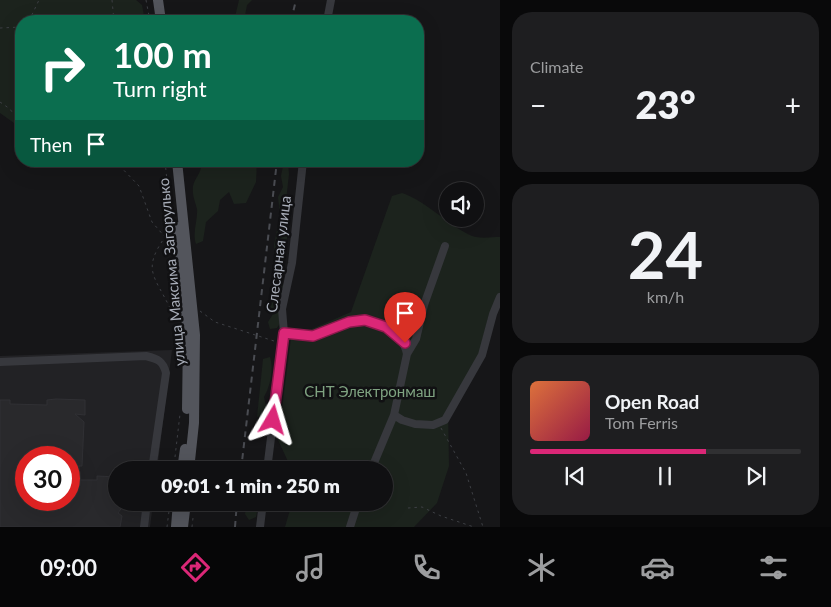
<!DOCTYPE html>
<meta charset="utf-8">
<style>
:root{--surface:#101012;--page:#1e1e20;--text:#f1f3f6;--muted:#9c9d9f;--line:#303032;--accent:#db2777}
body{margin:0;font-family:Lato,sans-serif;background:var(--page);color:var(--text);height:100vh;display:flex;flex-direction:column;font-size:19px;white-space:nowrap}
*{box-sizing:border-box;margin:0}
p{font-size:16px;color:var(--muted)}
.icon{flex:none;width:28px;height:28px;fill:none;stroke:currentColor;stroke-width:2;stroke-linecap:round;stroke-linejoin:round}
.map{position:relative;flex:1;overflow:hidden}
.drawer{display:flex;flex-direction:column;gap:12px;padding:12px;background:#09090a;width:331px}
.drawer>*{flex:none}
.top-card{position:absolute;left:15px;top:15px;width:409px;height:152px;border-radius:20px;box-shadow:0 5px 20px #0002,0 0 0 1px var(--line);background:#0b6e4f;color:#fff;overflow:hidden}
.fabs{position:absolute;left:439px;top:182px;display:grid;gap:10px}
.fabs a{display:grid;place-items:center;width:45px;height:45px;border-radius:50%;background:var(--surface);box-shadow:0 5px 20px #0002,0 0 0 1px var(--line);font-size:25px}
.speed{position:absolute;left:15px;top:446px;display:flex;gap:10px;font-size:25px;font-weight:700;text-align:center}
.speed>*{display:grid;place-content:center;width:65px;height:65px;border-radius:50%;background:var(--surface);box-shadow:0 5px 20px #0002,0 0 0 1px var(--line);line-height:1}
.speed .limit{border:8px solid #d22;background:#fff;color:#111}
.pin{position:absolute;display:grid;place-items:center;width:42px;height:42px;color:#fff;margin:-51px -21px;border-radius:50% 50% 50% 0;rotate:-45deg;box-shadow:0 0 5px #0007}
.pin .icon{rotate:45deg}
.me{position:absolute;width:55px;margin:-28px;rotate:7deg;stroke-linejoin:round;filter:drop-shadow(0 0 4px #0008)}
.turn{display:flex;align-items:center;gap:18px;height:105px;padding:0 15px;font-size:22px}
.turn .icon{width:65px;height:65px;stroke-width:2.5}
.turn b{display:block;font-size:35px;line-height:42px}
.then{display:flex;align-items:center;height:48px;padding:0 15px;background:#0003;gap:10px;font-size:19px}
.big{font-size:38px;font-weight:800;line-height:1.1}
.drawer .widget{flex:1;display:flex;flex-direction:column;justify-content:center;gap:8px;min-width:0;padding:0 18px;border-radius:20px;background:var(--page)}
.drawer .dial{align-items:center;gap:0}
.dial b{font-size:65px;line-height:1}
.song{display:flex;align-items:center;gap:15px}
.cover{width:60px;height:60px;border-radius:8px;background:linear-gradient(135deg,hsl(20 70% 55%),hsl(340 70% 35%))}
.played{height:5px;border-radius:2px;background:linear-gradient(90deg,var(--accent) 65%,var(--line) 65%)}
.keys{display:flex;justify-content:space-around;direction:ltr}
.heat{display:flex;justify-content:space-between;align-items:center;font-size:28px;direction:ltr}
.trip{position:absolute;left:108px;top:461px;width:285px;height:50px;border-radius:25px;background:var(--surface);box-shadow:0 5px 20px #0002,0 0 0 1px var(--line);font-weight:800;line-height:50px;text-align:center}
.tabs{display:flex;height:80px;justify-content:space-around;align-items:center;background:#060607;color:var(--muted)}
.tabs .icon{width:35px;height:35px}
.tabs .current{color:var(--accent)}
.tabs b{font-size:22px;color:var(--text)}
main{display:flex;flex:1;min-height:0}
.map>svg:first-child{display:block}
.built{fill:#222225;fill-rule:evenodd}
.green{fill:#1c231d}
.building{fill:#29292c;stroke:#303034;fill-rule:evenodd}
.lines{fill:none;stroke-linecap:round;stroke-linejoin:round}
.path{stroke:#3d3f44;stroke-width:1;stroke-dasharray:2.5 4;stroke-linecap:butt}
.minor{stroke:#37383d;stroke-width:8}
.major{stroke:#53555c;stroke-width:10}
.rail{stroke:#4a4c52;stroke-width:2;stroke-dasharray:6 5;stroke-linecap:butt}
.route-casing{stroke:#8e194d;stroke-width:12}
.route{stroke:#db2777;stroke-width:9}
.labels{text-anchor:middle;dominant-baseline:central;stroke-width:5;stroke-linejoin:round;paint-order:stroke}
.street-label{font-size:15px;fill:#a8adb8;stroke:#111113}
.park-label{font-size:15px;fill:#7fa381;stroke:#111113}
</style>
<main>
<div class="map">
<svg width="500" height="527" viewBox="0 0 500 527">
<rect width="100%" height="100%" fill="#161618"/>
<path class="built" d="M172,350l-15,120h-41v32l37,1 -3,24h-150v-171zM26,458h43v42h-43z"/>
<path class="green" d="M0,0h136l6,5 3,16h-124v107l-21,-15z
M239,0h13l-5,5 -3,16h-10z
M201,161h56l-1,21 -10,21 -12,1 -5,-12 -9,8 -2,11 -12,11 -3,19 -7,3c-4,-12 2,-23 1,-35 -2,-8 -5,-13 -4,-23 2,-9 10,-14 8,-25z
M284,161h4l1,13 -4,36 3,10 -2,38 -7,3 -4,-4 -1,-12 6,-30 -2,-18 5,-10 -2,-11z
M402,193c26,9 45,32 70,43 8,3 20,1 28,1v55l-11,22 -12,48 -29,45 1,59 -12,37 -23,24h-129l7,-24 92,-1v-32h-92l-14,-30 13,-102 60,-26 41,-116z
M279,277l4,5 -3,41 -3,5 -7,1 -2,-7 5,-8 -6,-6 1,-8 7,-4v-9z
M270,357c4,13 0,29 -6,40l2,9 -3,9 -6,2 6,-58z
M247,503h8l3,4 -2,10 -7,3 -4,-6z"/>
<path class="building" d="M56,399l29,1v15l-10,-1 9,8 -2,44h-3l-1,14h19v-4l19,1v25l7,4 -5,7 4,3 -2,11h-120v-127h10v4l37,1v-5zM26,458h43v42h-43z"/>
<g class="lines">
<path class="path" d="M112,0l2,21
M146,0l4,21
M29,21l10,-21
M0,28l21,-1
M0,102l10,7 11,16
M76,161l5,3 18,-3
M115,161l24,25 13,36 13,15c-23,33 -11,38 5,71l7,2
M165,161l6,59
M200,311l15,11 62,20
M441,428l25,45 17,54
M175,457l5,-43
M408,508l14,-1 19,9 33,11
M167,527l2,-16
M192,527l1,-9"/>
<path class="minor" d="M327,21l4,-21
M284,333c10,0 22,4 31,2 12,-2 22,-8 33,-12 23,-8 54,6 59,31l-13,61 -23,55
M407,354l9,-15 8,-34 21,-59
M0,362l146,-6c12,3 17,5 20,17l-14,97
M394,415l8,5 13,4 18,1 12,-5 37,-65 11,-41 7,-17
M267,470l17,-137 -2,-24 10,-46 11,-102
M144,527l3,-25
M260,527l3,-25
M350,527l8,-25"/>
<path class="major" d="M158,0l3,21
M177,161l18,174 -1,88 -5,47
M177,227l11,108 -1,74
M182,470l3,-21
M176,527l2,-25
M183,527l3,-25"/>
<path class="rail" d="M291,21l5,-21
M241,470l36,-309
M235,527l2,-25"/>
</g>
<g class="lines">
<g class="route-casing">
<path id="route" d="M273,420l11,-87 29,3 36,-14 16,-2 21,7 19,16"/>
</g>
<use href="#route" class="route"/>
</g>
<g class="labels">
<g class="street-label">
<text transform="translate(278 254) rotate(-83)">Слесарная улица</text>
<text transform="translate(171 272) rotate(-95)">улица Максима Загорулько</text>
</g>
<g class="park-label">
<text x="370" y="391">СНТ Электронмаш</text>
</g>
</g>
</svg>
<div class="fabs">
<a><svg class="icon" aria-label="sound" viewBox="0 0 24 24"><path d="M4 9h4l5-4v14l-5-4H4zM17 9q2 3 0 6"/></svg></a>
</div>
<div class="speed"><div class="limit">30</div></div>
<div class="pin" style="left:405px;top:343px;background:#d93025"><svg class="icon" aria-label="arrive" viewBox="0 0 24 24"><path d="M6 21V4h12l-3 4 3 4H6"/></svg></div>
<svg class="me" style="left:273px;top:420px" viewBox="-20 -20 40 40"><path d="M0-17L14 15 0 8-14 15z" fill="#db2777" stroke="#fff" stroke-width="4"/></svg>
<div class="trip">09:01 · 1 min · 250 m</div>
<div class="top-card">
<div class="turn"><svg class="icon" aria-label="right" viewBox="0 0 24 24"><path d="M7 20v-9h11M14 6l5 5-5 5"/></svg><div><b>100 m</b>Turn right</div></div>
<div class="then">Then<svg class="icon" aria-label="arrive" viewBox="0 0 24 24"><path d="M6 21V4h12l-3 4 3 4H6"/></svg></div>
</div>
</div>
<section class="drawer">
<div class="widget"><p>Climate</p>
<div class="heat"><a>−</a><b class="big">23°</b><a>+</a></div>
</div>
<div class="widget dial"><b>24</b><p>km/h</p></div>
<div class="widget">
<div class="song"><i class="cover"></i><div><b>Open Road</b><p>Tom Ferris</p></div></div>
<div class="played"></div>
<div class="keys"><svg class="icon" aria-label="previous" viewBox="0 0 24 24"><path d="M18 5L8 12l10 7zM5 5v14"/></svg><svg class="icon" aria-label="pause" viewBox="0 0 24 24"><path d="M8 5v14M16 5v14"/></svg><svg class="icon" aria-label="next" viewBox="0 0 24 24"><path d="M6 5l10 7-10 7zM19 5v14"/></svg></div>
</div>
</section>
</main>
<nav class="tabs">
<b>09:00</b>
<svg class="icon current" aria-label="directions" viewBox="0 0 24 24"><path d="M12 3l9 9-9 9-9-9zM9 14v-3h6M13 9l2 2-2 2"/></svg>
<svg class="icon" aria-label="music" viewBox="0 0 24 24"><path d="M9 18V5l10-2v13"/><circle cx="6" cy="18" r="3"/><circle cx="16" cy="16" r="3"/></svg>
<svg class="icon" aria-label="phone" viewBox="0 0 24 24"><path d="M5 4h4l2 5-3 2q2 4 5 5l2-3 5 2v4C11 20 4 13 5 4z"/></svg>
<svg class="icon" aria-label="climate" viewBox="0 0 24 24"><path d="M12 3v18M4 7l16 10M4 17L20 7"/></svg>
<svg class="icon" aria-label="car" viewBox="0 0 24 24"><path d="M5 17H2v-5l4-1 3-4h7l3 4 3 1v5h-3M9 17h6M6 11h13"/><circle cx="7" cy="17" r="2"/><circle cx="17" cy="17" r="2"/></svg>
<svg class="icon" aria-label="filters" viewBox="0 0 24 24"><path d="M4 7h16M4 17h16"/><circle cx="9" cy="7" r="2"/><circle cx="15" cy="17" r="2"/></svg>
</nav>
